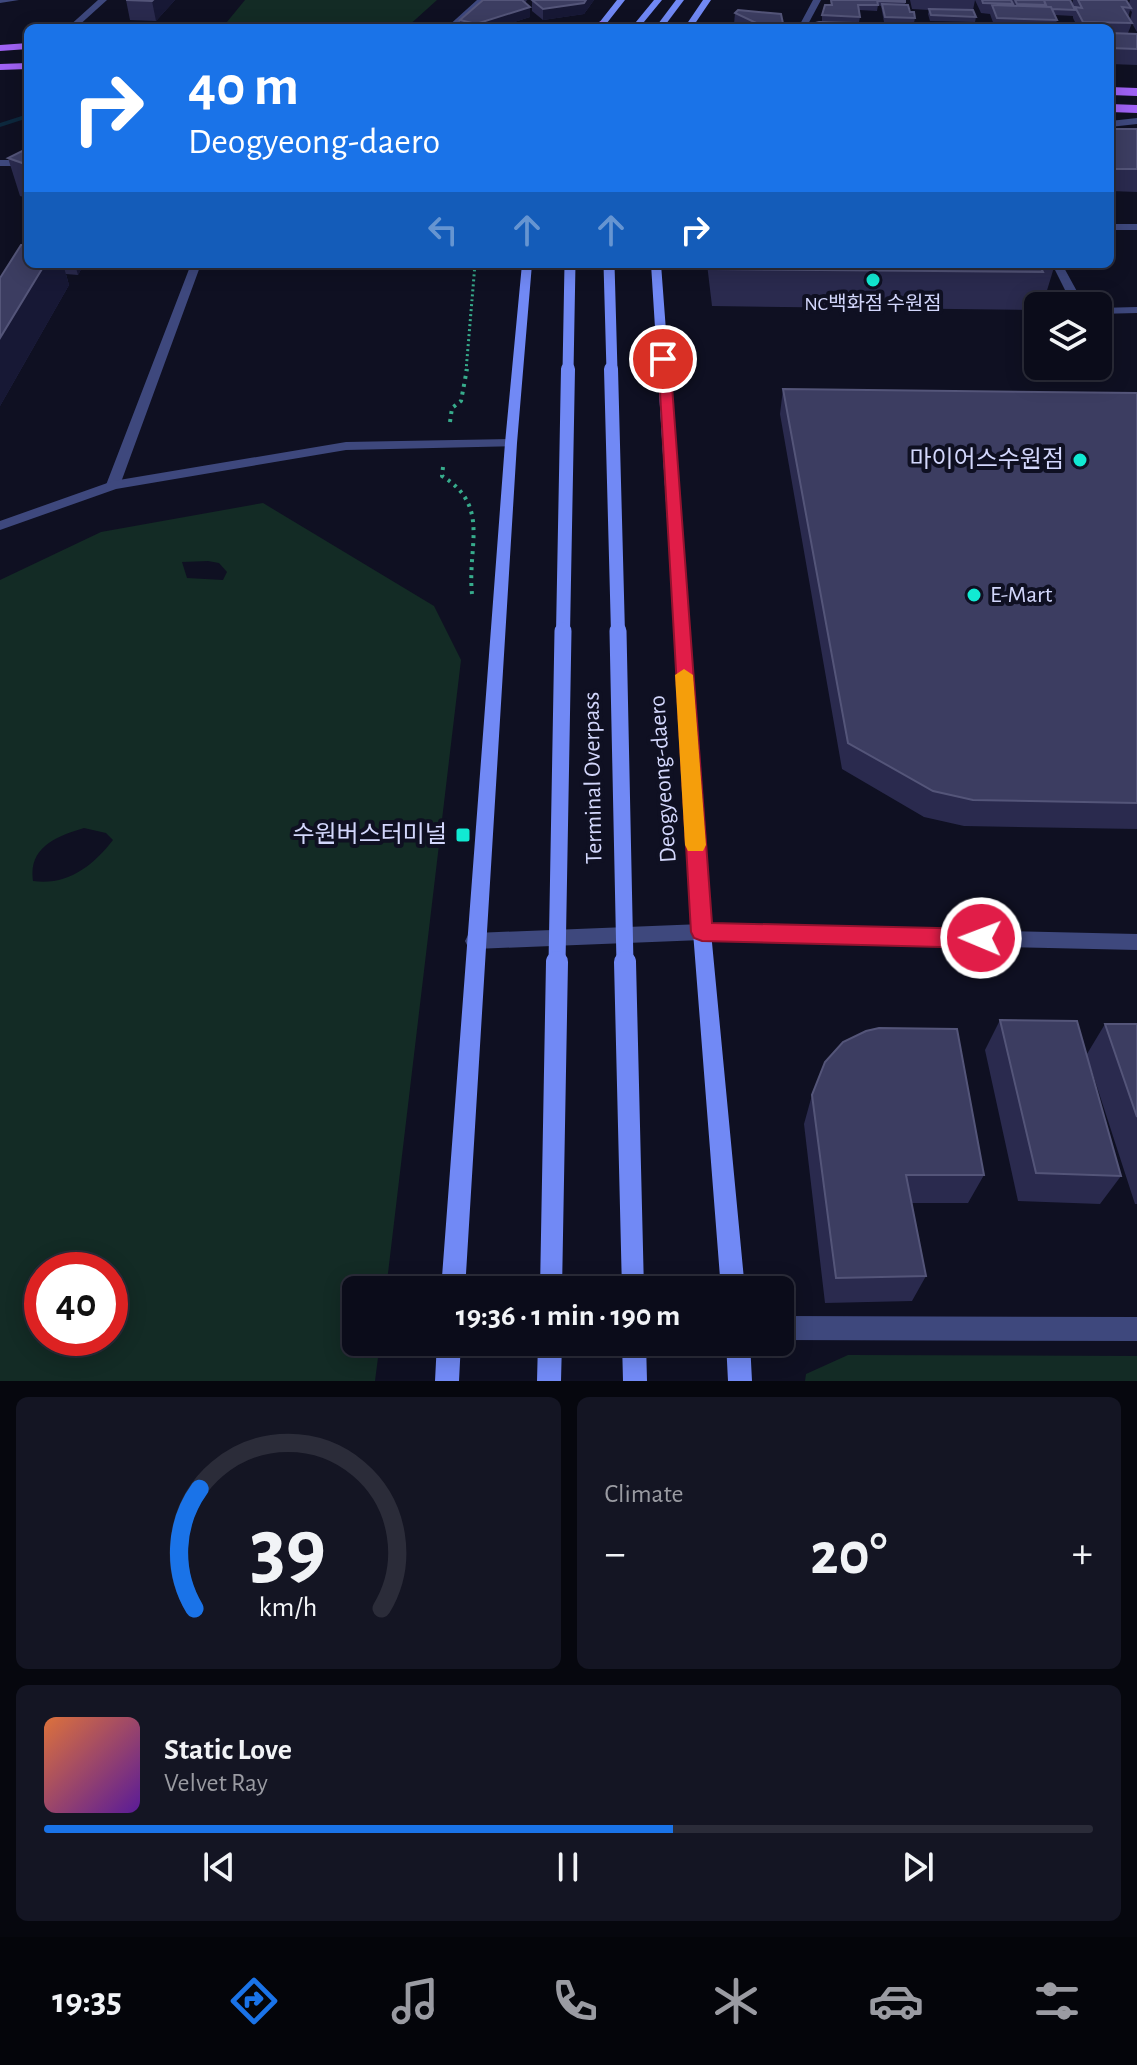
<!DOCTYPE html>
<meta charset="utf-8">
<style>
:root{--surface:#0b0c1a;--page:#141523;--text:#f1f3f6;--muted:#9a9ba2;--line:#2b2c39;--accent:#1a73e8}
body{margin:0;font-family:"Alegreya Sans","Noto Sans KR",sans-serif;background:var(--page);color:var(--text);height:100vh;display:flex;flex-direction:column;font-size:30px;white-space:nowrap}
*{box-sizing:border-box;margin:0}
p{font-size:26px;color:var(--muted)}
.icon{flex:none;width:44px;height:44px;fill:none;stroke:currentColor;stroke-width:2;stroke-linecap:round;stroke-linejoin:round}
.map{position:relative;height:1381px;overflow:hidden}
.details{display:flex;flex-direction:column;gap:16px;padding:16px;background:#06070e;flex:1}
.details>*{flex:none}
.guide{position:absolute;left:24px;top:24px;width:1090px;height:244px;border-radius:12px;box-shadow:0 4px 20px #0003,0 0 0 2px var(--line);background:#1a73e8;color:#fff;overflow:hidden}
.tools{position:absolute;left:1024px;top:292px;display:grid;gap:16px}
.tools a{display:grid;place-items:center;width:88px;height:88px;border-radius:12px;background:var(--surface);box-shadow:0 4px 20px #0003,0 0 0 2px var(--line);font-size:40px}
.speed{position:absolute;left:24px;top:1252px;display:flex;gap:16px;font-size:40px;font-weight:700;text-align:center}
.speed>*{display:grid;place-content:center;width:104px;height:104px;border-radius:50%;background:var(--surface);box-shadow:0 4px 20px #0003,0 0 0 2px var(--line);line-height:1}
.speed .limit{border:12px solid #d22;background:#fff;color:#111}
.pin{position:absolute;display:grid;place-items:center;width:68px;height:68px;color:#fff;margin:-34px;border:4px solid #fff;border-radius:50%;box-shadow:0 2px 8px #0007}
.me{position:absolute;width:88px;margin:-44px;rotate:271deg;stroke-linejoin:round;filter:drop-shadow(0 0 6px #0008)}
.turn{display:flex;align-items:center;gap:28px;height:168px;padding:0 32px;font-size:36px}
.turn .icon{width:104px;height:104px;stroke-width:2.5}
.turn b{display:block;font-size:56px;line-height:68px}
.lanes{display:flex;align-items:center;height:76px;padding:0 32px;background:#0003;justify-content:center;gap:40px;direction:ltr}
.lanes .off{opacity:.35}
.big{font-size:60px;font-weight:700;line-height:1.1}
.details .card{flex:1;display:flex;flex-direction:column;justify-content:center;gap:12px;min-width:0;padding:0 28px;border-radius:12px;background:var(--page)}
.details .dial{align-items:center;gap:0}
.dial svg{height:208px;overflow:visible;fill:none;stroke:var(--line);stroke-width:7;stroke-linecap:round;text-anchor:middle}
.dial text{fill:var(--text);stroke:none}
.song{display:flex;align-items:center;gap:24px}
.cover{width:96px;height:96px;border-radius:12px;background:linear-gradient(135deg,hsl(20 70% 55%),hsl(270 70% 35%))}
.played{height:8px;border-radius:4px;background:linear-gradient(90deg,var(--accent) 60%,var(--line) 60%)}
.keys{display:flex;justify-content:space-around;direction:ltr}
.heat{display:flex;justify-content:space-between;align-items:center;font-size:44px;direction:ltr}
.details .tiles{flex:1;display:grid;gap:16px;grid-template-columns:1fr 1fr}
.card:last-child{grid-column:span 2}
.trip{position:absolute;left:342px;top:1276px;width:452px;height:80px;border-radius:12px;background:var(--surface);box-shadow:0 4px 20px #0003,0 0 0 2px var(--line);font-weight:700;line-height:80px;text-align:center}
.menu{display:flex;height:128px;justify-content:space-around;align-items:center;background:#04050a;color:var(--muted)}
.menu .icon{width:56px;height:56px}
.menu .on{color:var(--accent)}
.menu b{font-size:36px;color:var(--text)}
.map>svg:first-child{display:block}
.green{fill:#132b25;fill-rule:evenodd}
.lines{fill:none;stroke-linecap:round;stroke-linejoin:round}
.stream{fill:#0d283d;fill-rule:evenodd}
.path-far1{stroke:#37ac8c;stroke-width:3;stroke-dasharray:2 3;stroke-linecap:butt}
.path{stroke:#37ac8c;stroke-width:4;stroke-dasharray:3 5;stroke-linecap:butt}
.service{fill:#3e487d;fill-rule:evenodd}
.minor{fill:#3e487d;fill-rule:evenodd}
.tertiary{fill:#3e487d;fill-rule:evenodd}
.secondary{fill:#7189f5;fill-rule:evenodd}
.primary{fill:#9f62f4;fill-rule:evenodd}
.secondary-bridge-far3{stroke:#7189f5;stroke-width:11}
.secondary-bridge-far2{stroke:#7189f5;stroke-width:14}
.secondary-bridge-far1{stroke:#7189f5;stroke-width:17}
.secondary-bridge{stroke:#7189f5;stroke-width:22}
.wall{fill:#2a2a4e}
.shaded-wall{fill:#171835}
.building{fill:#3c3d61;stroke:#545579;stroke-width:2}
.route{fill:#e11d48;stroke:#92132f;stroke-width:2}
.slow{fill:#f59e0b}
.poi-dot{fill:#11ead3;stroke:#0f1022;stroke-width:3}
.labels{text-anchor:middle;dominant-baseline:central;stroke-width:8;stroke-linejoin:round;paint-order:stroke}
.far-poi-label{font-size:20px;fill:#d3d7fc;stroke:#0f1022}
.poi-label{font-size:24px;fill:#d3d7fc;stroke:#0f1022;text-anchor:end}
.street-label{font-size:24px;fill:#d3d7fc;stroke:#0f1022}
</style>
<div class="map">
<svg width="1137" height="1381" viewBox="0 0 1137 1381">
<rect width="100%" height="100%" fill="#0f1022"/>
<path class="green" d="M245,0h192l-31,28h-184z
M263,503l171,103 27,54 -75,630h-30v52h24l-5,39h-375v-801l101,-48zM208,561l11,2 8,9 -4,8 -36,-2 -5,-16zM84,828l22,5 7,7c-20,26 -46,46 -80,41 -5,-34 24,-45 51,-53zM42,1270h68v68h-68z
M848,1355l289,1v25h-332l1,-7z"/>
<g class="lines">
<path class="stream" d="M28,114v4l-28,9v-4z"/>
<path class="path-far1" d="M466,371l9,-107"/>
<path class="path" d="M450,422l2,-14 9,-7 6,-32
M443,467l-1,9c49,30 25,70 30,118"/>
<path class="service" d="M1137,118v6l-27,3v-6z
M1110,224h27v6h-27z
M1052,264h10l23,42h-12z
M1137,307v6l-39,1v-6z"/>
<path class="minor" d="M0,0h19l-19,3z
M98,0h9l-31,28h-9z
M477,0h9l-31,28h-9z
M813,0h8l-15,28h-8z
M0,160h28v6h-28z
M191,264h10l-81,221 -2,3h-10l-2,-3z
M780,1316l357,1v24l-357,-1z"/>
<path class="tertiary" d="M511,439l5,1v6l-170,4 -230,39 -116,41v-9l113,-40 233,-39z
M702,924l435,10v16l-435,-10 -227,9 -7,-2 -3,-6 3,-6 7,-2z"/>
<path class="secondary" d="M617,0h8l-22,28h-8z
M654,0h8l-23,28h-8z
M676,0h8l-21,28h-8z
M703,0h8l-19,28h-8z
M522,264h10l-15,179 -52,847h-24l64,-847z
M651,264h10l50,668 34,358h-24l-28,-358z
M437,1342h24l-2,39h-24z
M538,1342h24l-1,39h-24z
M622,1342h24l1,39h-24z
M726,1342h24l2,39h-24z"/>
<path class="primary" d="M601,21l4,1v4l-19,2z
M689,23l7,5h-11v-4z
M28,43v6l-28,2v-6z
M28,63v6l-28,1v-6z
M1110,87l27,1v8l-27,-1z
M1110,104l27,1v8l-27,-1z"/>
<path class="secondary-bridge-far3" d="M609,264l3,107
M568,371l2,-107"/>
<path class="secondary-bridge-far2" d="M611,369l7,264
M563,633l5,-264"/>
<path class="secondary-bridge-far1" d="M618,631l7,333
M557,964l6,-333"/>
<path class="secondary-bridge" d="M625,962l8,328
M551,1290l6,-328"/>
</g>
<path class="wall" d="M126,0h49l-19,21 -26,-1z
M483,0h44l-2,3 5,4v10l-34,11h-35l-1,-8z
M532,0h62l-10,14 -41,6 -11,-9z
M830,0h75v4l10,14 -1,5 -30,-1 -3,-16 -3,-1 -1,6 -18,-1 1,7 -1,5 -37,-1v-6l9,-10z
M910,0h65l-2,10 3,7 -1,5 -45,-1 -2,-7 1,-4 -17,-1z
M975,0h95l2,4 1,-4h53l3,4 1,-4h7v32l-7,-12 2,-8 -2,-2 -2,8 4,5 -4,10 9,1v31l-27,-1v-36h-32l-5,-10v-2l-18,-1 2,5 -2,8h-60l-5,-14 -9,-1z
M735,13l49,15h-41l-9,-4z
M1110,129h27v63l-27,-1z
M28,148v50l-8,-2 -12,-38z
M28,264h56l-6,11 -12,-1 3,11 -69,121v-128z
M707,264h348l-10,33h-9l-4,13 -320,-4z
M783,389l354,4v436l-173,-3 -40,-9 -82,-48 -62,-355z
M1000,1020l87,34 18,-30h32v180h-2l-48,-148 34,120 -21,28 -82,-3 -33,-151z
M812,1095l172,80 -16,28h-56l14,73 -14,25 -87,2 -21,-179z"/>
<path class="shaded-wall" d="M153,0h22l-19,21 -4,-20z
M586,0h8l-10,14 -41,6v-11z
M530,7v10l-34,11h-20v-4z
M45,264h18l6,21 -69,121v-68z
M75,264h9l-6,11z"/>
<path class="building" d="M126,0h27l-1,1z
M483,0h39l8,7 -54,17 -16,-4z
M532,0h54l-2,3 -41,6z
M831,0h46l1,5h-20l2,12 -38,-2 3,-10h7z
M879,0h26v2l-26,-1z
M982,0h29l2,4 -30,-1z
M1015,0h29l2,5 -29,-1z
M1044,0h26l5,10 -23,-1 -1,-2h-5z
M1078,0h48l5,8 -9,-1 10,16 -49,-1 -8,-15 7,1z
M882,4l26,1 2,7h4l1,6 -30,-1z
M992,5l59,2 6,13 -60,-2z
M929,9l44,1 3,7 -45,-2z
M738,10l43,4 3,14h-17l-32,-15z
M819,22l41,1 1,4 24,1h-76l-1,-3z
M1110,33l27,1v15l-27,-1z
M1110,129h27v40h-27z
M28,148v17l-20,-7z
M21,245h7v19h17l-45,74v-60z
M714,264h325l4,8 -328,-3z
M783,389l354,4v410l-164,-3 -40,-9 -85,-48z
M1000,1020l77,1 44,155 -85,-3z
M1105,1024h32v93z
M879,1028l78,1 27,146h-78l20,101 -90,2 -24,-183 13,-33 18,-20 23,-11z"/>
<path class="route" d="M658,357l12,2 42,564 269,6 8,3 3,6 -3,7 -8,3 -279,-7 -8,-3 -3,-6z"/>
<path class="slow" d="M684,669l9,6 13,170 -3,6h-15l-3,-6 -10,-170z"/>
<g class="poi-dot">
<circle cx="873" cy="280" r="8"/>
<circle cx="1080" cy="460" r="8"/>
<circle cx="974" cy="595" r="8"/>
<rect x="455" y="827" width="16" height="16" rx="4"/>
</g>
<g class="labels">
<g class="far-poi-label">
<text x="873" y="304">NC백화점 수원점</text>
</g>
<g class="poi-label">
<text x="1064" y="460">마이어스수원점</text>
<text x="990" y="595" text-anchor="start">E-Mart</text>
<text x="447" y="835">수원버스터미널</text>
</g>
<g class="street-label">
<text transform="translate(593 778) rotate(-91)">Terminal Overpass</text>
<text transform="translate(663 779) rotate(-94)">Deogyeong-daero</text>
</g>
</g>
</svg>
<div class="tools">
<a><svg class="icon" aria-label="layers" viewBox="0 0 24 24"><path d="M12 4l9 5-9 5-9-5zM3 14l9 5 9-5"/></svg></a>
</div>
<div class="speed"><div class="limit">40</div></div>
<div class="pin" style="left:663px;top:359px;background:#d93025"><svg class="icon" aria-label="arrive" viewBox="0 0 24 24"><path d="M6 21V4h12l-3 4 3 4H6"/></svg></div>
<svg class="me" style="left:981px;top:938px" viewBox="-20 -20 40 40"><circle r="17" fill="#e11d48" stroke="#fff" stroke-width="3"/><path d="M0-11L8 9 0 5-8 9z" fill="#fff"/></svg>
<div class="trip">19:36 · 1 min · 190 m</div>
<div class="guide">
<div class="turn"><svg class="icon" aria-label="right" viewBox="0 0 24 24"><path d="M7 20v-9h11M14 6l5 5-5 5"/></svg><div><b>40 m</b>Deogyeong-daero</div></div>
<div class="lanes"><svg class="icon off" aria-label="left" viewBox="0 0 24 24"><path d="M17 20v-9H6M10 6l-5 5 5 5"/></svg><svg class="icon off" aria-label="ahead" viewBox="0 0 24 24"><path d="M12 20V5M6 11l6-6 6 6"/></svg><svg class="icon off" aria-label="ahead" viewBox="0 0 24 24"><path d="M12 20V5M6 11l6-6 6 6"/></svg><svg class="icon" aria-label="right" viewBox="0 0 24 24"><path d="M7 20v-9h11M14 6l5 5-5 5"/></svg></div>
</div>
</div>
<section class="details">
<div class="tiles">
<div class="card dial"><svg viewBox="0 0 100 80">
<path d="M14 69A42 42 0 1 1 86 69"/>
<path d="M14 69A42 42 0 0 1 16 23" stroke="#1a73e8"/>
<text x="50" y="56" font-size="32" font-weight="700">39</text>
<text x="50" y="72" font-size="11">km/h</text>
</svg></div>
<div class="card"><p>Climate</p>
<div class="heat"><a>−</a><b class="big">20°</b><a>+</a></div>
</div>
<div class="card">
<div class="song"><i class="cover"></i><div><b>Static Love</b><p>Velvet Ray</p></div></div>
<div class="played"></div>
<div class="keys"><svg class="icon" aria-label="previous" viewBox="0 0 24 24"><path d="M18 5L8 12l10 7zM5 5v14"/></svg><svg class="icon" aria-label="pause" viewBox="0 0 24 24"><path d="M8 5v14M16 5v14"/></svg><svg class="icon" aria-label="next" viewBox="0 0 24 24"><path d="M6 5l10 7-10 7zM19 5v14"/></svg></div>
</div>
</div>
</section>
<nav class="menu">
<b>19:35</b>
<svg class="icon on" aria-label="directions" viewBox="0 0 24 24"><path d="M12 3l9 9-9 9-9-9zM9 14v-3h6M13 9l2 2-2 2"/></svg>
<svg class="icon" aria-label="music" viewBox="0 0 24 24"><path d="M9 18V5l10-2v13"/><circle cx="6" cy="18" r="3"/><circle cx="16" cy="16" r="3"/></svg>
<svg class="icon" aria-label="phone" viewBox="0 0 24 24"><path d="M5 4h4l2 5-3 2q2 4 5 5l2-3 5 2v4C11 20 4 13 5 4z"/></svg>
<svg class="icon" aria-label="climate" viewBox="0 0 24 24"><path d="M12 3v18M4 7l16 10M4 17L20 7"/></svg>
<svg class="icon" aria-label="car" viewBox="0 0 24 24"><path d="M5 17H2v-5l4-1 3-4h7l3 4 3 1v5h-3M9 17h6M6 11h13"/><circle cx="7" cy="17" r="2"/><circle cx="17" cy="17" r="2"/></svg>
<svg class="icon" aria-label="filters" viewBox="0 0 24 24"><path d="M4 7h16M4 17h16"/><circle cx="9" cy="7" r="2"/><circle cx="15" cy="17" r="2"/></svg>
</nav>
